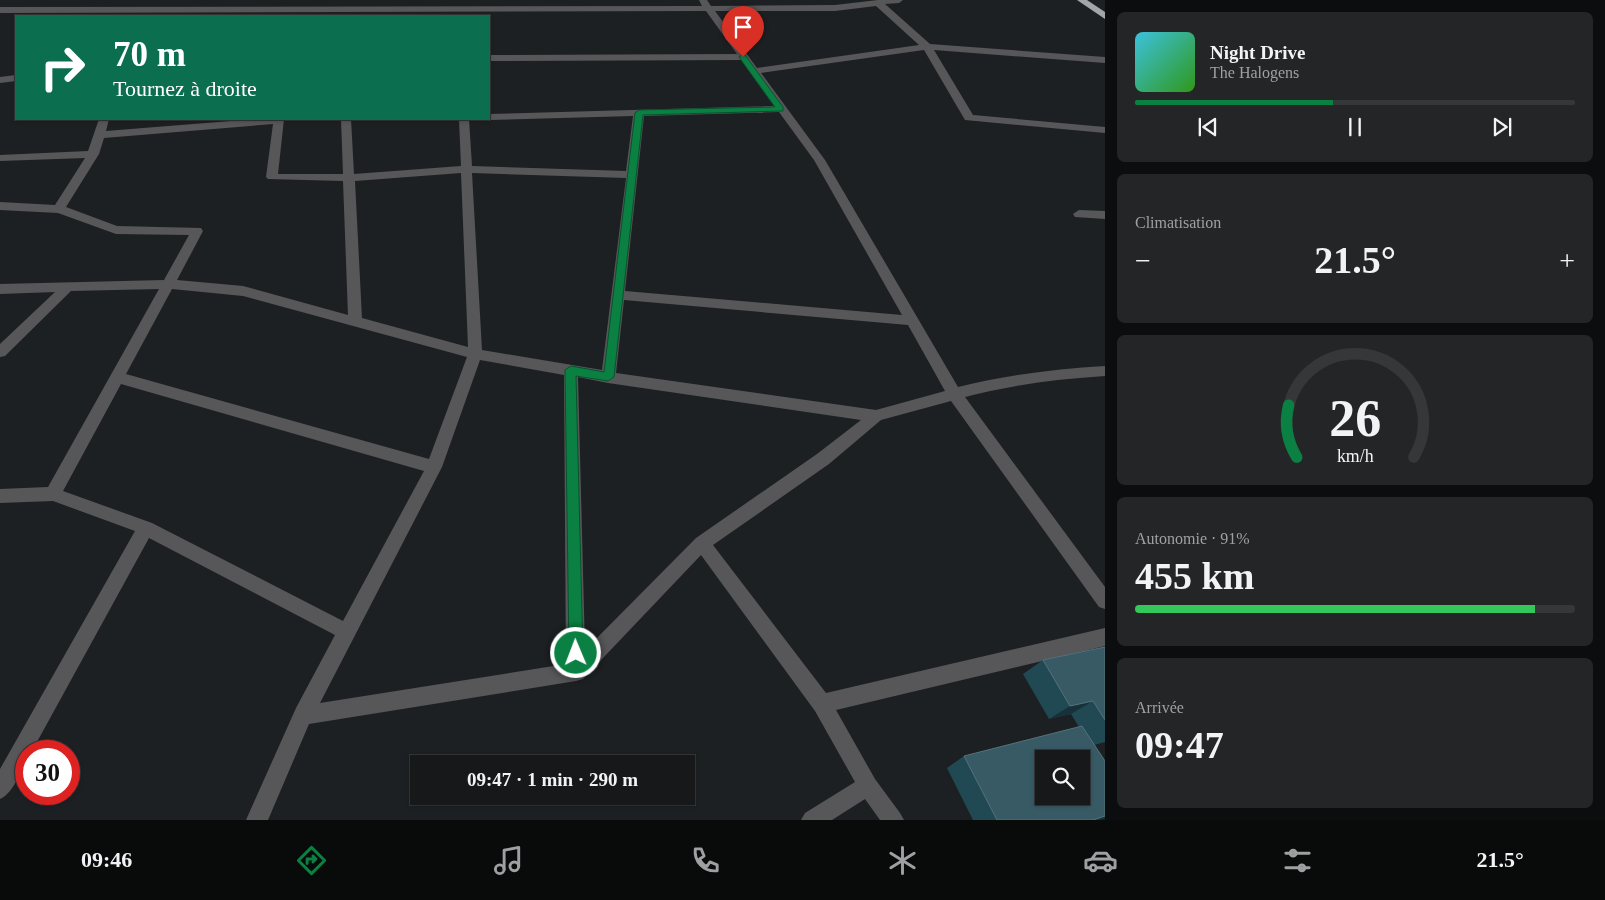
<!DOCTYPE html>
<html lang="fr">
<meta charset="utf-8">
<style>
:root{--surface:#16181a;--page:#232527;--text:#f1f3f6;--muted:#9ea0a2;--line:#353739;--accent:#0b8043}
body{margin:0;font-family:Georgia,serif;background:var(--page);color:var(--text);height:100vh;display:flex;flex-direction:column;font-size:19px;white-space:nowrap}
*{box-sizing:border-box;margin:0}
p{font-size:16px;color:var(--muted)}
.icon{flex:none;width:28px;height:28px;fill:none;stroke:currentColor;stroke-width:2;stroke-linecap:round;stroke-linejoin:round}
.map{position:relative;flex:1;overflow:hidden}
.drawer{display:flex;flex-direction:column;gap:12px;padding:12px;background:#0c0d0e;width:500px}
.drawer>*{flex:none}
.top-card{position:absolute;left:15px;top:15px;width:475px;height:105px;border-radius:0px;box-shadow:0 1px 4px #0004,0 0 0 1px var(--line);background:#0b6e4f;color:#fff;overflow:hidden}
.controls{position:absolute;left:1035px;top:750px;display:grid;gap:10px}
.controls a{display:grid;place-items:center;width:55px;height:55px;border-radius:0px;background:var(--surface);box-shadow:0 1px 4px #0004,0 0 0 1px var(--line);font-size:25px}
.speed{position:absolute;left:15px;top:740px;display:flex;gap:10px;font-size:25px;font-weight:700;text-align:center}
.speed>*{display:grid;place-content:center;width:65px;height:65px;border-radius:50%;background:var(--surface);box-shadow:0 1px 4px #0004,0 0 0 1px var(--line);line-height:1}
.speed .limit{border:8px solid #d22;background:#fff;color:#111}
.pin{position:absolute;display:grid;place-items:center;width:42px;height:42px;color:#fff;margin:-51px -21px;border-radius:50% 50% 50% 0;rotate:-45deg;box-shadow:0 0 5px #0007}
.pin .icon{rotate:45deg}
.me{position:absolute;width:55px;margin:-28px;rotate:359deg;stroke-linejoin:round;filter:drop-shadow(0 0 4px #0008)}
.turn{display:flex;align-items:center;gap:18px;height:105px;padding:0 15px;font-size:22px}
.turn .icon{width:65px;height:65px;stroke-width:2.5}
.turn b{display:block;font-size:35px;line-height:42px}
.big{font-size:38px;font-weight:700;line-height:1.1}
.drawer .widget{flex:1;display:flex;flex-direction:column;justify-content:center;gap:8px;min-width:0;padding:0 18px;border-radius:8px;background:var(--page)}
.drawer .dial{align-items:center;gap:0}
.dial svg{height:130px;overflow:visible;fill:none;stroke:var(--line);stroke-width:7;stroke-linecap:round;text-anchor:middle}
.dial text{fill:var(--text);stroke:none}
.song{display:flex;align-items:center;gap:15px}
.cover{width:60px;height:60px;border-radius:8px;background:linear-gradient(135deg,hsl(190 70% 55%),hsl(110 70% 35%))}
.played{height:5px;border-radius:2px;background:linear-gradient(90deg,var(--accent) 45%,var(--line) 45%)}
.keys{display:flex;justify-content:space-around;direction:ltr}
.heat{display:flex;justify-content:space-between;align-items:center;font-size:28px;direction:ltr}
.charge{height:8px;border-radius:4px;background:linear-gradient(90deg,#34c759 91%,var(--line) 0)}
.trip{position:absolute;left:410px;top:755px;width:285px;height:50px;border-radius:0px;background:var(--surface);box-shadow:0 1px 4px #0004,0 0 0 1px var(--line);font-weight:700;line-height:50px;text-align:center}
.tab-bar{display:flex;height:80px;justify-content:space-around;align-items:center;background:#090a0a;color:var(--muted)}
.tab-bar .icon{width:35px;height:35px}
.tab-bar .active{color:var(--accent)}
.tab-bar b{font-size:22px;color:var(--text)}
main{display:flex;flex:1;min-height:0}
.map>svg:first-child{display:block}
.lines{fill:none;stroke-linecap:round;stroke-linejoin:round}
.minor{fill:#575759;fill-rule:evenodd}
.highway{fill:#a4a5a9;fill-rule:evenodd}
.wall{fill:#214954}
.shaded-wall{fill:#163139}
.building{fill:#375a65;stroke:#54727b;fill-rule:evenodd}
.route{fill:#0b8043;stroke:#07532c}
</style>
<main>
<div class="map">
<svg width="1105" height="820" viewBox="0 0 1105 820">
<rect width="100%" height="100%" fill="#1d2022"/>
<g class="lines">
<path class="minor" d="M699,0h8l4,6 124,-1 43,-5h25l-4,3 -14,1 45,40 175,13v6l-171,-13 39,65 132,12v6l-140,-13 -41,-70 -163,23 64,87 133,227c49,-12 97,-18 147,-21v10c-48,3 -94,9 -140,21l140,190v22l-6,-2 -148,-206 -70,19 -52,44 -116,81 113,148 279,-65v18l-269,64 39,69 25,34 4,7h-24l-15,-21 -33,21h-31l4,-7 50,-31 -40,-71 -114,-156 -118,124 -7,2 -267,43 -41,96h-22l50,-112 39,-73 -186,-97 -117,213h-6c0,14 -13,43 -26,48v-30l135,-238 -82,-30 -53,2v-14l48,-2 111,-198 -88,2 -66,65 -5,1v-13l55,-52 -55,2v-10l164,-4 25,-45 -73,-1 -58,-21 -58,-3v-8l55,3 30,-47 -85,3v-6l88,-4 11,-32h10l-3,12 150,-12h28l-6,55h65l-2,-55h10l3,55 107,-8 -2,-47h10l3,47 154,5 7,-55 -144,4 -4,-1h4v-5l285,-8 -33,-46 -252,1v-6l248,-1 -31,-43 -706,2v-6l702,-1zM876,6l43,39 -162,23 -42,-57h120zM779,112l35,48 88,155 -277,-24 19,-175zM273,124l-7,53 2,2 75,2 5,134 -105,-29 -66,-6 26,-49 -2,-3 -84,-2 -51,-19 33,-53 5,-16zM461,173l7,174 -106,-29 -7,-137zM472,173l154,5 -24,192 -120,-20zM172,289l71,7 224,61 -38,102 -303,-85zM624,300l284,25 37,66 -69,19 -260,-37zM480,360l84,15 2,289 -246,39 122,-236zM578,377l30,6 253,37 -44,34 -121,84 -111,112zM121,384l303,87 -81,150 -191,-98 -89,-32z
M16,75v6l-16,2v-6z
M1079,210l26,1v8l-30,-2 -2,-3z"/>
<path class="highway" d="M1077,0h10l18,12v7z"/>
</g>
<path class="wall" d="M1105,647v95l-11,3 11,16v57l-7,2h-125l-26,-52 17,-12 115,-29 -8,-13 -22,5 -26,-45 20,-14z"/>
<path class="shaded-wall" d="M1093,701l-22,13 -22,5 21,-13z
M1105,816v2l-7,2h-5z"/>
<path class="building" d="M1105,647v73l-12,-19 -23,5 -27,-46z
M1082,726l23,35v55l-12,4h-96l-33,-64zM1044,759h37v37h-37z"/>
<path class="route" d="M743,54l2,1 38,52v4l-140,4 -29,262 -6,4 -32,-5 7,277 -2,5 -5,2 -5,-2 -2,-5 -4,-283 6,-4 33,6 31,-259 4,-3 136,-3 -36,-50z"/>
</svg>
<div class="controls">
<a><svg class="icon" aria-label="search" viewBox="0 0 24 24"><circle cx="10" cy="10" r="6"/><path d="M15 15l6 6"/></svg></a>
</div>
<div class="speed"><div class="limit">30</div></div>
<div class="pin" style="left:743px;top:57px;background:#d93025"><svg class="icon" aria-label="arrive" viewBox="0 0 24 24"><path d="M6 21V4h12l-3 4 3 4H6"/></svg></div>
<svg class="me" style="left:576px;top:653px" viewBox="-20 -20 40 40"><circle r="17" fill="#0b8043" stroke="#fff" stroke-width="3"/><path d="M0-11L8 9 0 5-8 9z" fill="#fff"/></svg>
<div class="trip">09:47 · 1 min · 290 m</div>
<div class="top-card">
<div class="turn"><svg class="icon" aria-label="right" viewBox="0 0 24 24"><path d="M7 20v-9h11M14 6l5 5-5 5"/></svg><div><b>70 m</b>Tournez à droite</div></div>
</div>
</div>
<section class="drawer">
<div class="widget">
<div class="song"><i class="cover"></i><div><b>Night Drive</b><p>The Halogens</p></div></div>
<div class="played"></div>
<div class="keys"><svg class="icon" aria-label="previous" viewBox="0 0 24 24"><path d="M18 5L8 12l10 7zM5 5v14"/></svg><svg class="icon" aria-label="pause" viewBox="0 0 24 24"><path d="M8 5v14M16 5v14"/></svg><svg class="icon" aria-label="next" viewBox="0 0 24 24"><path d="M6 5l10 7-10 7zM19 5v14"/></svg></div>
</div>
<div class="widget"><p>Climatisation</p>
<div class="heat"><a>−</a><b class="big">21.5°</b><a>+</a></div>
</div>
<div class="widget dial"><svg viewBox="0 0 100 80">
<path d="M14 69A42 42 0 1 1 86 69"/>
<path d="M14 69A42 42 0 0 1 9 37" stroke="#0b8043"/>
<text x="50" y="56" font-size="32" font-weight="700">26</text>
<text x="50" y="72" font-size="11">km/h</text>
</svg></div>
<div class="widget"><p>Autonomie · 91%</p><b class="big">455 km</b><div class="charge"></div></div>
<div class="widget"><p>Arrivée</p><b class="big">09:47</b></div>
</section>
</main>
<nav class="tab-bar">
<b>09:46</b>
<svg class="icon active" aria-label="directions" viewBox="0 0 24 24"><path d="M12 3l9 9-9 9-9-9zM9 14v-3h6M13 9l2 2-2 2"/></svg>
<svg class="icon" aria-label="music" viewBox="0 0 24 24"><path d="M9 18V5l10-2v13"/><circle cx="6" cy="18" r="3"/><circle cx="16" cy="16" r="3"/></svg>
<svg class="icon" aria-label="phone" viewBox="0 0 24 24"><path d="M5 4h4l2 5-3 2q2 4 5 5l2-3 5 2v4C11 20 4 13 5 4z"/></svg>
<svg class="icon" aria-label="climate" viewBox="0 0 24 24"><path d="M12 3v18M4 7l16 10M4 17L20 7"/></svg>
<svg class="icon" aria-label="car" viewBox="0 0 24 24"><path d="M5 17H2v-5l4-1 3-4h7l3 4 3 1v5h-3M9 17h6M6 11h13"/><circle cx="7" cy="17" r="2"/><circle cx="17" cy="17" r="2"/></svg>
<svg class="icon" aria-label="filters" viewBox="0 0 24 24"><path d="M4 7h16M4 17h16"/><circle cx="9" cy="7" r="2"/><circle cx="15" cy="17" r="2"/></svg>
<b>21.5°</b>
</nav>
